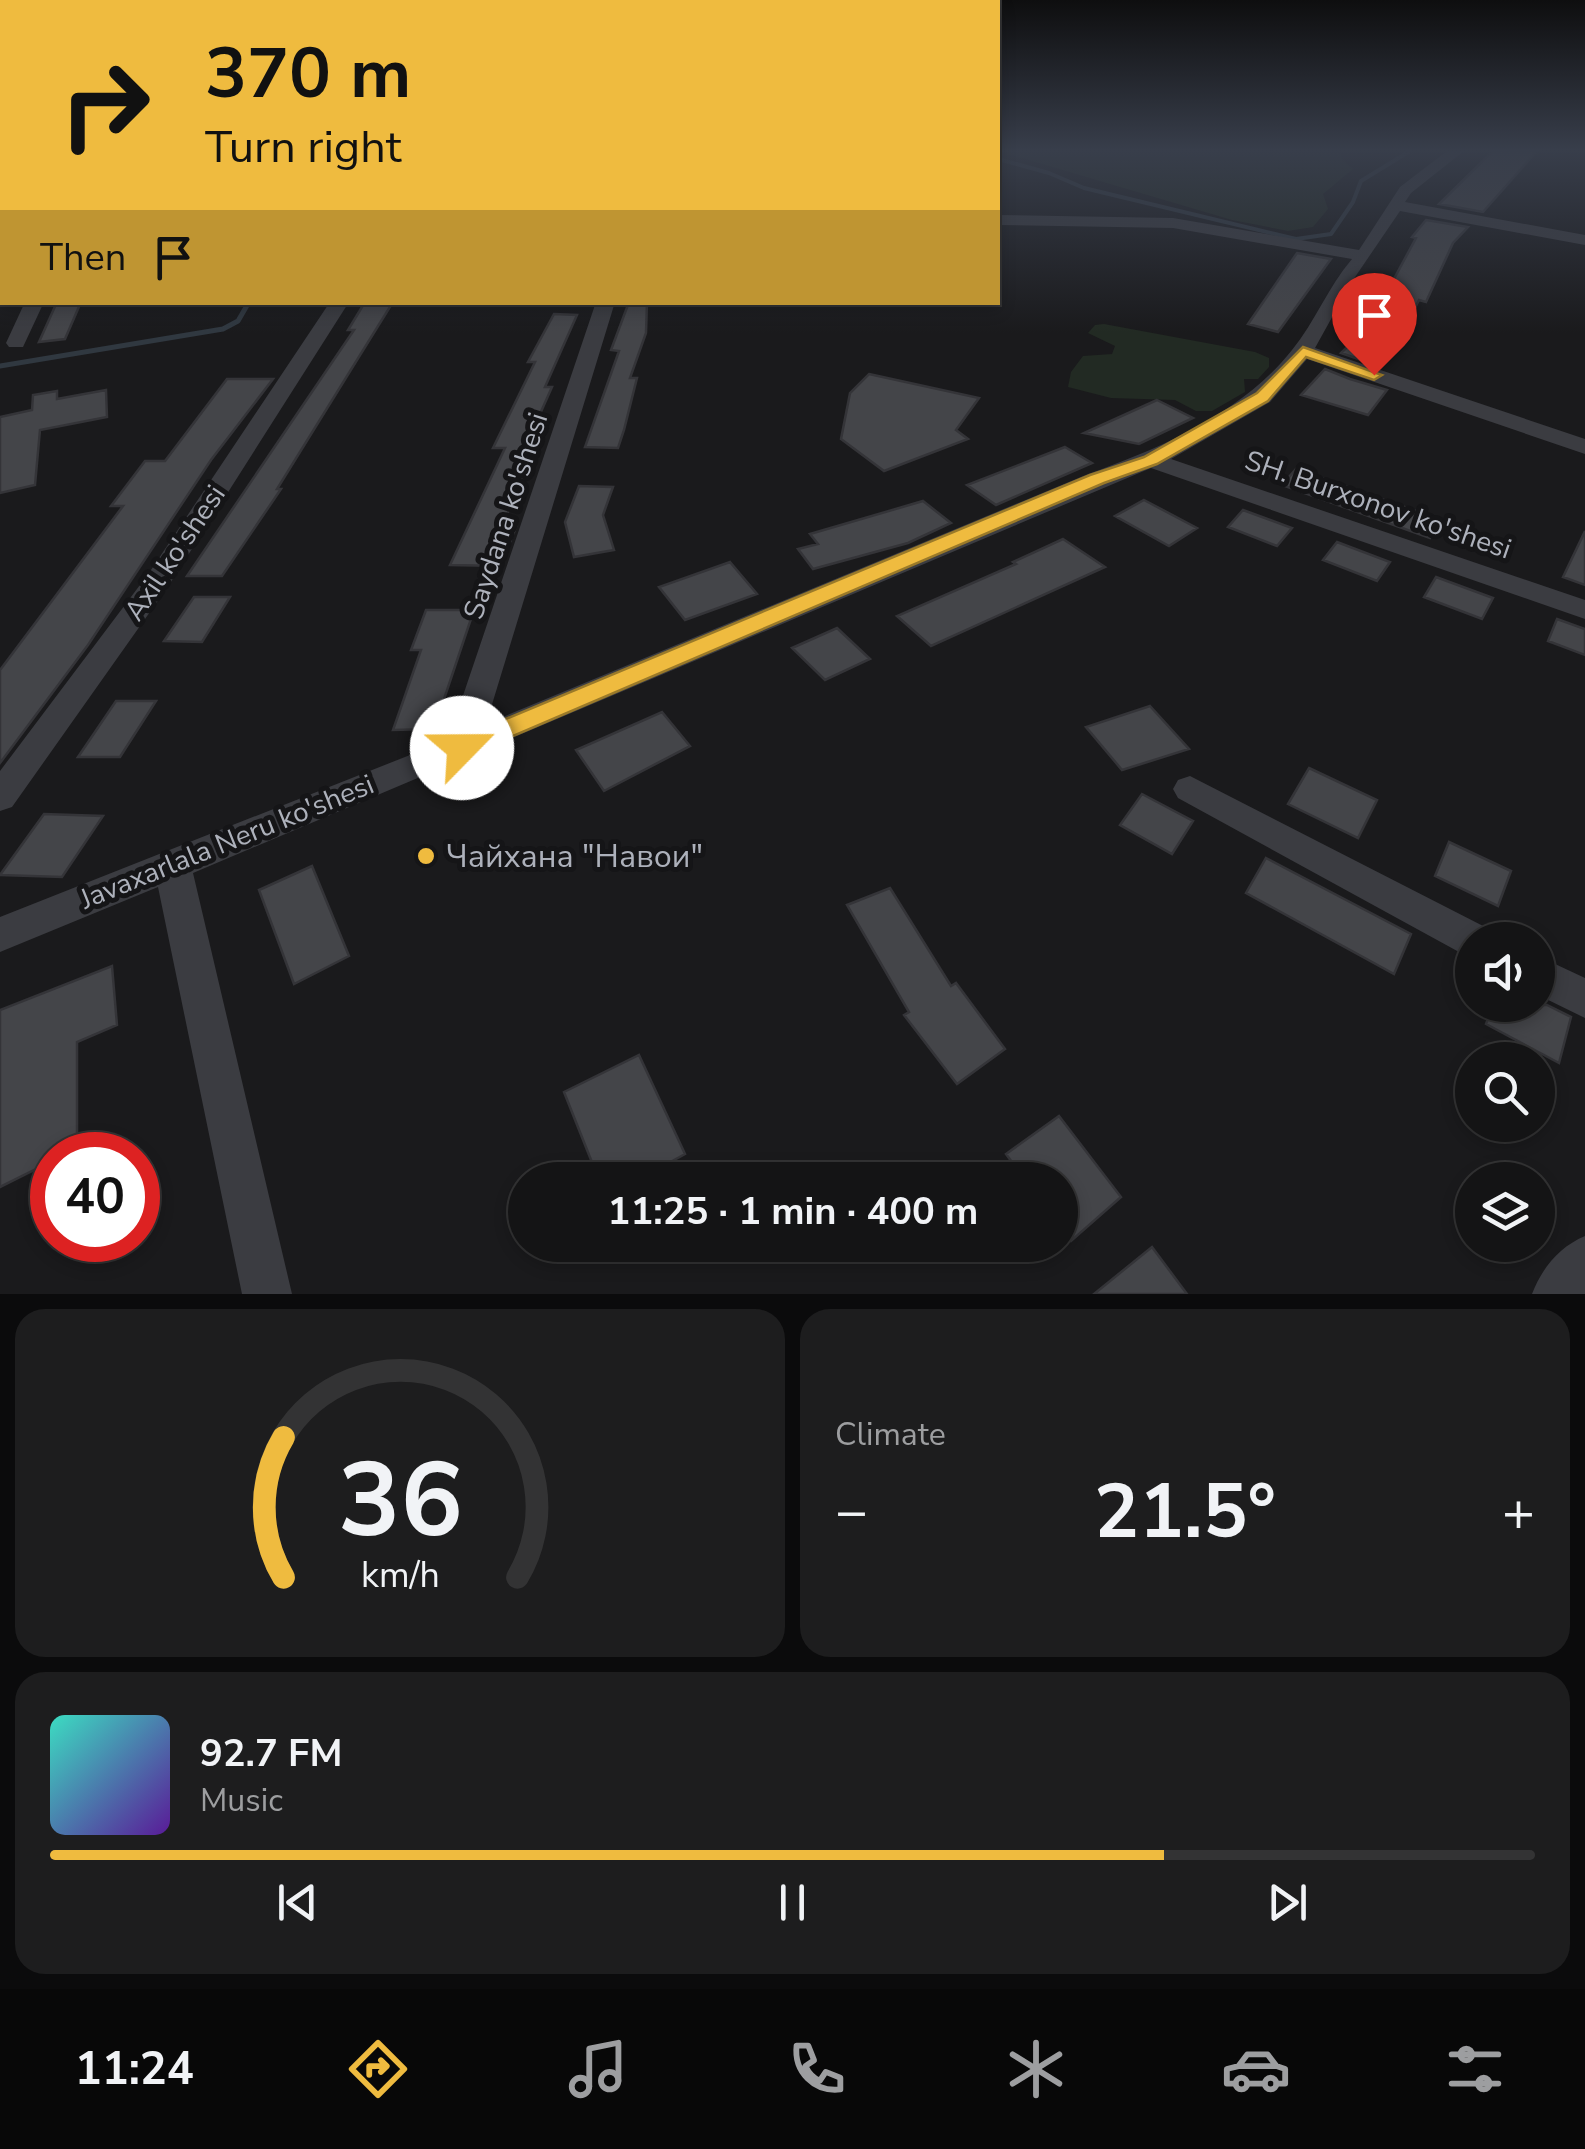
<!DOCTYPE html>
<meta charset="utf-8">
<style>
:root{--surface:#141415;--page:#1d1d1e;--text:#f1f3f6;--muted:#9d9ea0;--line:#333334;--accent:#efbb3f}
body{margin:0;font-family:"Nunito Sans",sans-serif;background:var(--page);color:var(--text);height:100vh;display:flex;flex-direction:column;font-size:38px;white-space:nowrap}
*{box-sizing:border-box;margin:0}
p{font-size:32px;color:var(--muted)}
.icon{flex:none;width:55px;height:55px;fill:none;stroke:currentColor;stroke-width:2;stroke-linecap:round;stroke-linejoin:round}
.map{position:relative;height:1294px;overflow:hidden}
.drawer{display:flex;flex-direction:column;gap:15px;padding:15px;background:#0b0b0c;flex:1}
.drawer>*{flex:none}
.guide{position:absolute;left:0px;top:0px;width:1000px;height:305px;box-shadow:0 5px 15px #0003,0 0 0 2px var(--line);background:#efbb3f;color:#111;overflow:hidden}
.tools{position:absolute;left:1455px;top:922px;display:grid;gap:20px}
.tools a{display:grid;place-items:center;width:100px;height:100px;border-radius:50%;background:var(--surface);box-shadow:0 5px 15px #0003,0 0 0 2px var(--line);font-size:50px}
.speed{position:absolute;left:30px;top:1132px;display:flex;gap:20px;font-size:50px;font-weight:700;text-align:center}
.speed>*{display:grid;place-content:center;width:130px;height:130px;border-radius:50%;background:var(--surface);box-shadow:0 5px 15px #0003,0 0 0 2px var(--line);line-height:1}
.speed .limit{border:15px solid #d22;background:#fff;color:#111}
.pin{position:absolute;display:grid;place-items:center;width:85px;height:85px;color:#fff;margin:-102px -42px;border-radius:50% 50% 50% 0;rotate:-45deg;box-shadow:0 0 10px #0007}
.pin .icon{rotate:45deg}
.me{position:absolute;width:110px;margin:-55px;rotate:67deg;stroke-linejoin:round;filter:drop-shadow(0 0 8px #0008)}
.turn{display:flex;align-items:center;gap:35px;height:210px;padding:0 40px;font-size:45px}
.turn .icon{width:130px;height:130px;stroke-width:2.5}
.turn b{display:block;font-size:70px;line-height:85px}
.then{display:flex;align-items:center;height:95px;padding:0 40px;background:#0003;gap:20px;font-size:38px}
.big{font-size:75px;font-weight:700;line-height:1.1}
.drawer .widget{flex:1;display:flex;flex-direction:column;justify-content:center;gap:15px;min-width:0;padding:0 35px;border-radius:30px;background:var(--page)}
.drawer .dial{align-items:center;gap:0}
.dial svg{height:260px;overflow:visible;fill:none;stroke:var(--line);stroke-width:7;stroke-linecap:round;text-anchor:middle}
.dial text{fill:var(--text);stroke:none}
.song{display:flex;align-items:center;gap:30px}
.cover{width:120px;height:120px;border-radius:15px;background:linear-gradient(135deg,hsl(170 70% 55%),hsl(270 70% 35%))}
.played{height:10px;border-radius:5px;background:linear-gradient(90deg,var(--accent) 75%,var(--line) 75%)}
.keys{display:flex;justify-content:space-around;direction:ltr}
.heat{display:flex;justify-content:space-between;align-items:center;font-size:55px;direction:ltr}
.drawer .tiles{flex:1;display:grid;gap:15px;grid-template-columns:1fr 1fr}
.widget:last-child{grid-column:span 2}
.trip{position:absolute;left:508px;top:1162px;width:570px;height:100px;border-radius:50px;background:var(--surface);box-shadow:0 5px 15px #0003,0 0 0 2px var(--line);font-weight:700;line-height:100px;text-align:center}
.menu{display:flex;height:160px;justify-content:space-around;align-items:center;background:#080808;color:var(--muted)}
.menu .icon{width:70px;height:70px}
.menu .selected{color:var(--accent)}
.menu b{font-size:45px;color:var(--text)}
.map>svg:first-child{display:block}
.green{fill:#222a23}
.lines{fill:none;stroke-linecap:round;stroke-linejoin:round}
.stream-far1{stroke:#303840;stroke-width:4}
.stream{stroke:#303840;stroke-width:5}
.building{fill:#444549;stroke:#343438;stroke-width:2.5}
.minor{fill:#3b3c41;fill-rule:evenodd}
.route{fill:#efbb3f;stroke:#9b7a29;stroke-width:2.5}
.poi-dot{fill:#efbb3f;stroke:#151517;stroke-width:4}
.labels{text-anchor:middle;dominant-baseline:central;stroke-width:10;stroke-linejoin:round;paint-order:stroke}
.street-label{font-size:28px;fill:#adb1bb;stroke:#151517}
.near-poi-label{font-size:32px;fill:#adb1bb;stroke:#151517;text-anchor:start}
</style>
<div class="map">
<svg width="1585" height="1294" viewBox="0 0 1585 1294">
<rect width="100%" height="100%" fill="#1a1a1c"/>
<path class="green" d="M998,151h342l2,8 11,10 -30,25 5,15 -15,18 -25,4 -56,-11z
M1104,324l151,28 14,6v9l-11,12h-14l1,13 -33,19h-16l-21,-11 -64,-2 -43,-11 3,-15 12,-16 29,-2 3,-8 -27,-13 7,-8z"/>
<g class="lines">
<path class="stream-far1" d="M998,159l51,14 35,15 212,51 35,-5 22,-32 8,-21 49,-30"/>
<path class="stream" d="M0,366l223,-37 15,-8 11,-19"/>
</g>
<path class="building" d="M1493,151h44l-54,61 -44,-8z
M1426,220l42,7 -15,16 -27,59 -7,-2 -14,28h-4l-34,34 -26,-9 27,-26 48,-89 -4,-1z
M1297,253l34,6 -53,73 -30,-8z
M57,302h24l-16,37 -26,3z
M365,302h28l-116,187h4l-59,87h-35l167,-246h-6z
M629,302h18l-1,31 -16,45h7l-13,52 -6,18 -33,-1 34,-96 -8,-1z
M554,314l23,1 -32,72h7l-40,90 12,1 -23,49h15l-15,39 -51,-1 55,-117h-12l42,-86h-7z
M1325,369l25,10 37,11 -19,25 -67,-20z
M869,374l110,24 -23,32 12,9 -84,32 -43,-32 9,-46z
M227,379h46l-62,81 -123,185 -88,118v-93l123,-164h-12l34,-45h20z
M106,390l1,27 -67,13 -5,55 -35,8v-76l32,-7 1,-15 24,-4v8z
M1157,400l36,18 -54,26 -55,-11z
M1065,447l27,16 -96,42 -29,-20z
M1296,469l85,30 62,21 -13,18 -148,-53z
M579,486l34,1 -10,28 11,35 -40,7 -9,-35z
M1144,500l53,28 -28,18 -54,-30z
M923,501l28,22 -43,20 -95,26 -15,-20 20,-5 -8,-10z
M1243,510l49,18 -15,18 -49,-19z
M1585,531v54l-22,-8z
M1063,539l42,28 -174,79 -34,-30 119,-52 -3,-2z
M1337,542l53,20 -13,19 -54,-21z
M730,562l27,32 -72,26 -26,-33z
M1436,577l57,21 -11,21 -58,-22z
M194,597h36l-28,45 -38,-1z
M426,610h48l-40,119 -41,1 28,-80h-10z
M1557,619l28,10v26l-37,-14z
M837,628l33,31 -45,21 -33,-32z
M116,701h40l-36,56h-42z
M1150,706l39,43 -67,21 -36,-43z
M662,712l28,34 -86,45 -28,-41z
M1309,768l68,32 -19,38 -70,-34z
M1142,794l51,27 -21,33 -52,-29z
M44,814l59,2 -41,61 -62,-2z
M1449,842l62,29 -13,35 -63,-30z
M1266,858l145,76 -17,40 -148,-81z
M312,866l37,90 -55,28 -35,-94z
M890,888l61,98 5,-3 49,66 -48,35 -53,-69 5,-3 -62,-107z
M112,966l5,59 -40,17v107l-25,6v6l-52,26v-177z
M1493,1005h54l24,12 -12,46 -73,-39z
M639,1055l46,99 -47,26h-39l-35,-88z
M1059,1116l62,81 -50,44 -11,-15v-46h-35l-19,-26z
M1152,1247l35,47h-93z"/>
<g class="lines">
<path class="minor" d="M1447,151h17l-53,42 -6,9 180,33v10l-185,-34 -49,72 -36,65 270,91v15l-278,-95 -37,43 -99,57 414,141v19l-434,-151 -958,405 99,421h-50l-84,-407 -158,65v-35l448,-177 148,-438h19l-129,422 602,-250c74,-26 155,-62 204,-124 23,-28 36,-63 60,-91l-179,-31 -175,-3v-10l175,3 186,32 41,-63z
M25,302h19l-21,45h-14l-3,-4z
M330,302h19l-180,283 -157,222 -12,4v-40l149,-198z
M1190,776l297,152 6,12h-21v17l-13,-5 -281,-154 -5,-9 5,-9z
M1538,956l47,22v40l-47,-23z
M1585,1236v58h-53c10,-26 27,-47 53,-58z"/>
</g>
<linearGradient id="sky" x2="0" y2="1"><stop stop-color="#0e0e0f"/><stop offset="0.45" stop-color="#383e4b"/><stop offset="1" stop-color="#383e4b" stop-opacity="0"/></linearGradient>
<rect width="1585" height="333" fill="url(#sky)"/>
<path class="route" d="M1303,347l79,28 -8,5 -68,-23 -38,44 -111,63 -53,19 -633,271h-18l-3,-6 3,-7 637,-266 54,-18 113,-64z"/>
<circle class="poi-dot" cx="426" cy="856" r="10"/>
<g class="labels">
<g class="street-label">
<text transform="translate(1378 505) rotate(19)">SH. Burxonov ko'shesi</text>
<text transform="translate(506 516) rotate(-72)">Saydana ko'shesi</text>
<text transform="translate(175 553) rotate(-56)">Axil ko'shesi</text>
<text transform="translate(227 842) rotate(-22)">Javaxarlala Neru ko'shesi</text>
</g>
<g class="near-poi-label">
<text x="446" y="856">Чайхана "Навои"</text>
</g>
</g>
</svg>
<div class="tools">
<a><svg class="icon" aria-label="sound" viewBox="0 0 24 24"><path d="M4 9h4l5-4v14l-5-4H4zM17 9q2 3 0 6"/></svg></a>
<a><svg class="icon" aria-label="search" viewBox="0 0 24 24"><circle cx="10" cy="10" r="6"/><path d="M15 15l6 6"/></svg></a>
<a><svg class="icon" aria-label="layers" viewBox="0 0 24 24"><path d="M12 4l9 5-9 5-9-5zM3 14l9 5 9-5"/></svg></a>
</div>
<div class="speed"><div class="limit">40</div></div>
<div class="pin" style="left:1374px;top:375px;background:#d93025"><svg class="icon" aria-label="arrive" viewBox="0 0 24 24"><path d="M6 21V4h12l-3 4 3 4H6"/></svg></div>
<svg class="me" style="left:462px;top:748px" viewBox="-20 -20 40 40"><circle r="19" fill="#fff"/><path d="M0-13L10 11 0 6-10 11z" fill="#efbb3f"/></svg>
<div class="trip">11:25 · 1 min · 400 m</div>
<div class="guide">
<div class="turn"><svg class="icon" aria-label="right" viewBox="0 0 24 24"><path d="M7 20v-9h11M14 6l5 5-5 5"/></svg><div><b>370 m</b>Turn right</div></div>
<div class="then">Then<svg class="icon" aria-label="arrive" viewBox="0 0 24 24"><path d="M6 21V4h12l-3 4 3 4H6"/></svg></div>
</div>
</div>
<section class="drawer">
<div class="tiles">
<div class="widget dial"><svg viewBox="0 0 100 80">
<path d="M14 69A42 42 0 1 1 86 69"/>
<path d="M14 69A42 42 0 0 1 14 26" stroke="#efbb3f"/>
<text x="50" y="56" font-size="32" font-weight="700">36</text>
<text x="50" y="72" font-size="11">km/h</text>
</svg></div>
<div class="widget"><p>Climate</p>
<div class="heat"><a>−</a><b class="big">21.5°</b><a>+</a></div>
</div>
<div class="widget">
<div class="song"><i class="cover"></i><div><b>92.7 FM</b><p>Music</p></div></div>
<div class="played"></div>
<div class="keys"><svg class="icon" aria-label="previous" viewBox="0 0 24 24"><path d="M18 5L8 12l10 7zM5 5v14"/></svg><svg class="icon" aria-label="pause" viewBox="0 0 24 24"><path d="M8 5v14M16 5v14"/></svg><svg class="icon" aria-label="next" viewBox="0 0 24 24"><path d="M6 5l10 7-10 7zM19 5v14"/></svg></div>
</div>
</div>
</section>
<nav class="menu">
<b>11:24</b>
<svg class="icon selected" aria-label="directions" viewBox="0 0 24 24"><path d="M12 3l9 9-9 9-9-9zM9 14v-3h6M13 9l2 2-2 2"/></svg>
<svg class="icon" aria-label="music" viewBox="0 0 24 24"><path d="M9 18V5l10-2v13"/><circle cx="6" cy="18" r="3"/><circle cx="16" cy="16" r="3"/></svg>
<svg class="icon" aria-label="phone" viewBox="0 0 24 24"><path d="M5 4h4l2 5-3 2q2 4 5 5l2-3 5 2v4C11 20 4 13 5 4z"/></svg>
<svg class="icon" aria-label="climate" viewBox="0 0 24 24"><path d="M12 3v18M4 7l16 10M4 17L20 7"/></svg>
<svg class="icon" aria-label="car" viewBox="0 0 24 24"><path d="M5 17H2v-5l4-1 3-4h7l3 4 3 1v5h-3M9 17h6M6 11h13"/><circle cx="7" cy="17" r="2"/><circle cx="17" cy="17" r="2"/></svg>
<svg class="icon" aria-label="filters" viewBox="0 0 24 24"><path d="M4 7h16M4 17h16"/><circle cx="9" cy="7" r="2"/><circle cx="15" cy="17" r="2"/></svg>
</nav>
